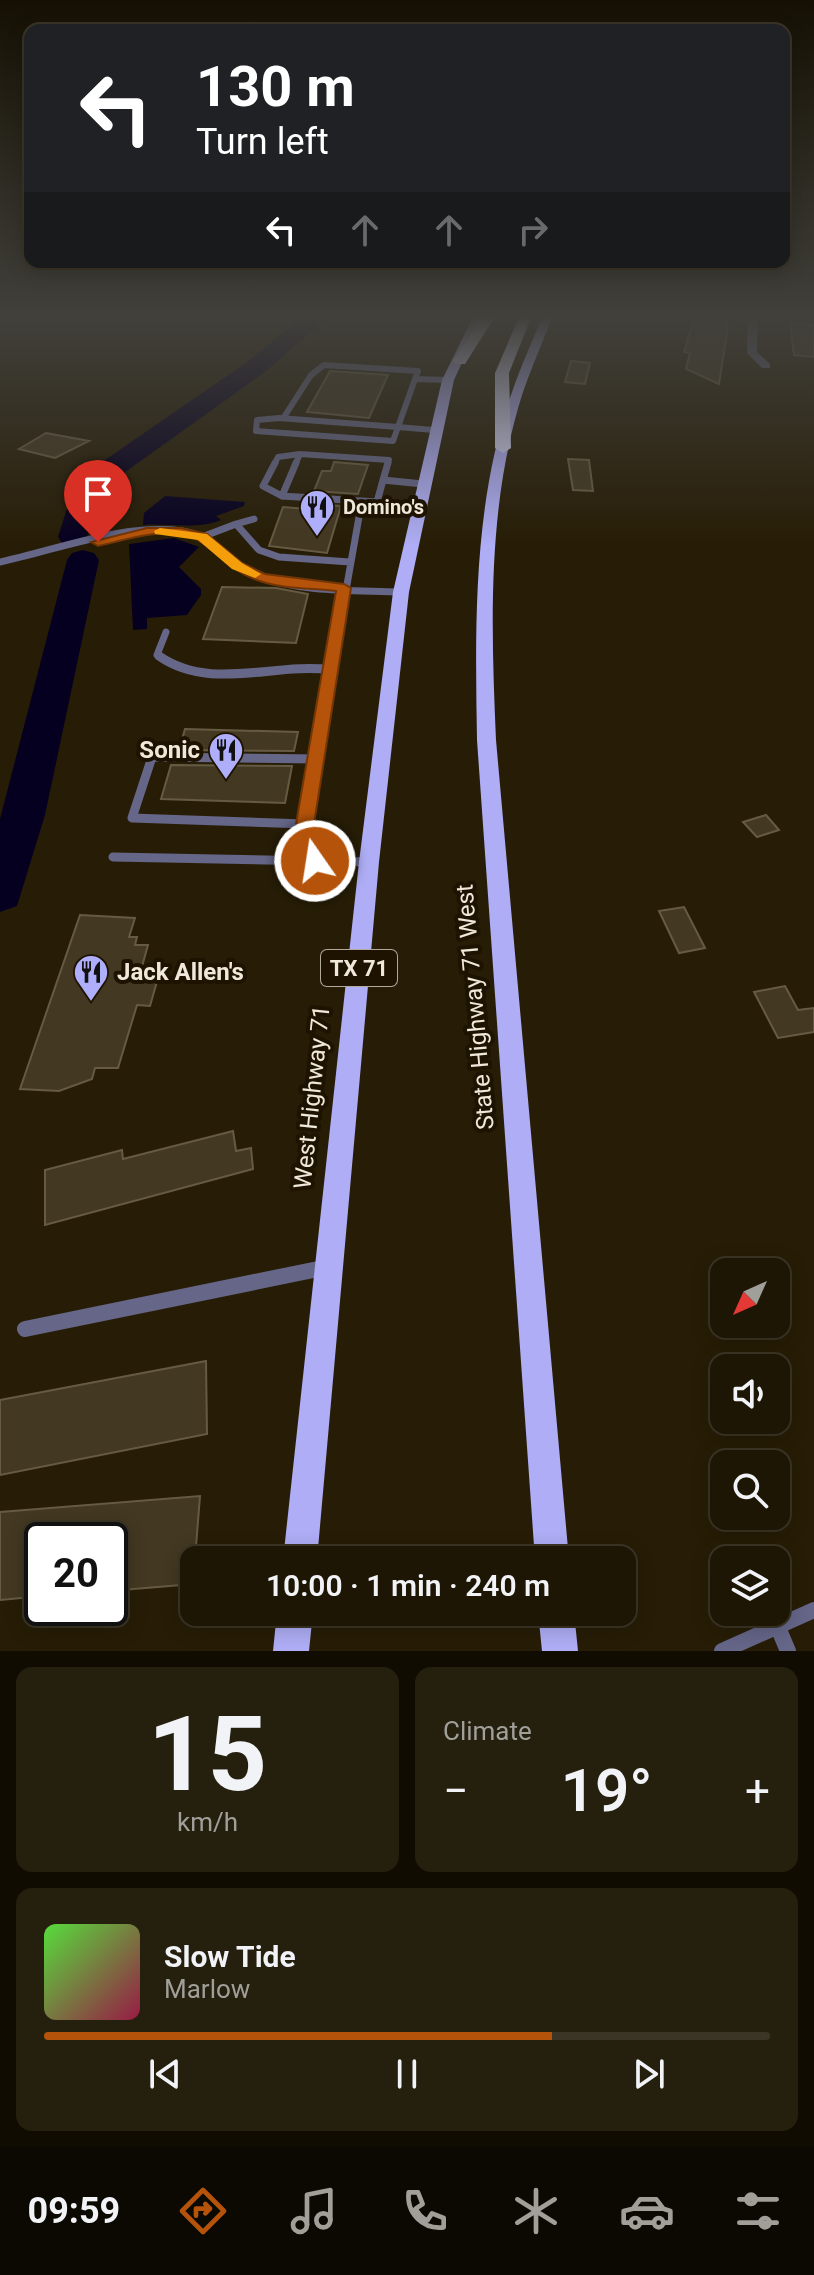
<!DOCTYPE html>
<meta charset="utf-8">
<style>
:root{--surface:#1d1604;--page:#251f0e;--text:#f1f3f6;--muted:#a09f9a;--line:#3b3526;--accent:#b45309}
body{margin:0;font-family:Roboto,sans-serif;background:var(--page);color:var(--text);height:100vh;display:flex;flex-direction:column;font-size:30px;white-space:nowrap}
*{box-sizing:border-box;margin:0}
p{font-size:26px;color:var(--muted)}
.icon{flex:none;width:44px;height:44px;fill:none;stroke:currentColor;stroke-width:2;stroke-linecap:round;stroke-linejoin:round}
.map{position:relative;height:1651px;overflow:hidden}
.side{display:flex;flex-direction:column;gap:16px;padding:16px;background:#100c02;flex:1}
.side>*{flex:none}
.top-card{position:absolute;left:24px;top:24px;width:766px;height:244px;border-radius:16px;box-shadow:0 4px 20px #0003,0 0 0 2px var(--line);background:#202124;color:#fff;overflow:hidden}
.needle{width:52px;rotate:225deg}
.controls{position:absolute;left:710px;top:1258px;display:grid;gap:16px}
.controls a{display:grid;place-items:center;width:80px;height:80px;border-radius:16px;background:var(--surface);box-shadow:0 4px 20px #0003,0 0 0 2px var(--line);font-size:40px}
.speed{position:absolute;left:24px;top:1522px;display:flex;gap:16px;font-size:40px;font-weight:700;text-align:center}
.speed>*{display:grid;place-content:center;width:104px;height:104px;border-radius:50%;background:var(--surface);box-shadow:0 4px 20px #0003,0 0 0 2px var(--line);line-height:1}
.speed .limit{border:4px solid #111;border-radius:12px;background:#fff;color:#111}
.pin{position:absolute;display:grid;place-items:center;width:68px;height:68px;color:#fff;margin:-82px -34px;border-radius:50% 50% 50% 0;rotate:-45deg;box-shadow:0 0 8px #0007}
.pin .icon{rotate:45deg}
.me{position:absolute;width:88px;margin:-44px;rotate:347deg;stroke-linejoin:round;filter:drop-shadow(0 0 6px #0008)}
.turn{display:flex;align-items:center;gap:28px;height:168px;padding:0 40px;font-size:36px}
.turn .icon{width:104px;height:104px;stroke-width:2.5}
.turn b{display:block;font-size:56px;line-height:68px}
.lanes{display:flex;align-items:center;height:76px;padding:0 40px;background:#0003;justify-content:center;gap:40px;direction:ltr}
.lanes .off{opacity:.35}
.big{font-size:60px;font-weight:600;line-height:1.1}
.side .widget{flex:1;display:flex;flex-direction:column;justify-content:center;gap:12px;min-width:0;padding:0 28px;border-radius:16px;background:var(--page)}
.side .dial{align-items:center;gap:0}
.dial b{font-size:104px;line-height:1}
.song{display:flex;align-items:center;gap:24px}
.cover{width:96px;height:96px;border-radius:12px;background:linear-gradient(135deg,hsl(110 70% 55%),hsl(340 70% 35%))}
.played{height:8px;border-radius:4px;background:linear-gradient(90deg,var(--accent) 70%,var(--line) 70%)}
.keys{display:flex;justify-content:space-around;direction:ltr}
.heat{display:flex;justify-content:space-between;align-items:center;font-size:44px;direction:ltr}
.side .tiles{flex:1;display:grid;gap:16px;grid-template-columns:1fr 1fr}
.widget:last-child{grid-column:span 2}
.trip{position:absolute;left:180px;top:1546px;width:456px;height:80px;border-radius:16px;background:var(--surface);box-shadow:0 4px 20px #0003,0 0 0 2px var(--line);font-weight:600;line-height:80px;text-align:center}
.tabs{display:flex;height:128px;justify-content:space-around;align-items:center;background:#0c0902;color:var(--muted)}
.tabs .icon{width:56px;height:56px}
.tabs .active{color:var(--accent)}
.tabs b{font-size:36px;color:var(--text)}
.map>svg:first-child{display:block}
.water{fill:#060020}
.lines{fill:none;stroke-linecap:round;stroke-linejoin:round}
.river{fill:#060020;fill-rule:evenodd}
.building{fill:#433821;stroke:#665b42;stroke-width:2}
.service-far3{stroke:#656688;stroke-width:6}
.service-far2{stroke:#656688;stroke-width:7}
.service-far1{stroke:#656688;stroke-width:9}
.service{stroke:#656688;stroke-width:16}
.minor{fill:#656688;fill-rule:evenodd}
.primary{fill:#aeadf5;fill-rule:evenodd}
.motorway{fill:#d0d1f4;fill-rule:evenodd}
.route{fill:#b45309;stroke:#753606;stroke-width:2}
.slow{fill:#f59e0b}
.labels{text-anchor:middle;dominant-baseline:central;stroke-width:8;stroke-linejoin:round;paint-order:stroke}
.far-poi-label{font-size:20px;font-weight:bold;fill:#f0e9db;stroke:#1d1300;text-anchor:start}
.shield{fill:#1d1300;stroke:#b1a999;stroke-width:2}
.shield-label{font-size:22px;font-weight:bold;fill:#f0e9db}
.poi-label{font-size:24px;font-weight:bold;fill:#f0e9db;stroke:#1d1300;text-anchor:end}
.street-label{font-size:24px;fill:#f0e9db;stroke:#1d1300}
</style>
<div class="map">
<svg width="814" height="1651" viewBox="0 0 814 1651">
<rect width="100%" height="100%" fill="#271d06"/>
<path class="water" d="M165,496l80,6 -1,4 -28,10 5,4c-24,10 -52,3 -78,5l1,-12z
M174,538l25,9 -20,20 22,22v6l-14,20 -40,3v11l-14,1 -4,-86z"/>
<g class="lines">
<path class="river" d="M305,315h25l-65,57 -165,118 -15,54h-22l-5,-7 18,-57 171,-118z
M83,550l11,3 5,7 -54,255 -28,91 -17,6v-93l67,-259 5,-7z"/>
</g>
<path class="building" d="M701,315l24,3 3,9 -9,57 -33,-15 4,-16 -6,-1 10,-34z
M790,323l24,2v32l-20,-2z
M571,361l19,2 -5,21 -20,-2z
M330,371l58,4 -19,43 -62,-6z
M46,433l43,8 -34,17 -36,-9z
M568,459l21,1 4,31 -20,-1z
M334,462l34,3 -10,29 -44,-3 8,-20h9z
M308,504l33,2 -14,47 -58,-7 14,-39 24,2z
M222,587l54,1 32,6 -12,49 -93,-4z
M185,729l113,3 -4,19 -115,-1z
M171,765l121,1 -7,37 -124,-4z
M766,815l13,15 -22,7 -14,-15z
M684,907l21,41 -26,5 -20,-42z
M80,915l55,3 -6,19h8l-2,8h13l-7,25h4l-2,7 15,1 -8,28 -13,-1 -19,63h-23l-3,11 -33,12 -39,-2z
M785,986l13,24 16,-2v24l-36,6 -24,-46z
M233,1131l3,20 15,-3 2,21 -208,56v-55l77,-20 1,9z
M206,1361l1,73 -207,41v-75z
M200,1496l-7,88 -83,7v-51h-68v56l-42,4v-88z"/>
<g class="lines">
<path class="service-far3" d="M284,417l27,-42 13,-10 94,6 -3,8
M279,418l119,9 -5,14 -137,-10 1,-11z
M398,427l36,3
M398,427l17,-48 33,1
M274,465l4,-8 22,-3
M295,465l5,-11 89,6 -2,5"/>
<path class="service-far2" d="M275,463l-12,23 19,10
M296,463l-14,33 95,6 6,-22
M383,480l40,4
M383,480l5,-17
M236,524l18,-5
M202,537l34,-13 23,26 20,7 71,5
M0,562c57,-12 123,-39 182,-31 31,4 50,35 79,46 43,16 94,13 140,15
M162,658l-5,-3 9,-23
M334,658l25,-141"/>
<path class="service-far1" d="M159,656c52,36 114,6 173,14
M305,824l-173,-6 20,-61 166,2
M113,857l256,5
M315,861l-10,-37 30,-168"/>
<path class="service" d="M25,1329l303,-62
M777,1625l11,26
M722,1651l92,-41"/>
<path class="minor" d="M748,315h10l-1,37 13,12v4h-8l-15,-15z"/>
<path class="primary" d="M474,315h10l-30,65 -45,212 -30,270 -62,698h-34l76,-698 34,-270 49,-212z
M543,315h10c-10,27 -22,53 -31,80 -35,111 -31,230 -26,345l73,820h-34l-58,-820c-2,-115 -4,-235 34,-345 9,-27 21,-53 32,-80z
M277,1612h36l-4,39h-36z
M538,1612h36l4,39h-36z"/>
<path class="motorway" d="M484,315h12l-31,49h-10l-2,-3z
M520,315h12l-23,58 2,75 -8,5 -8,-5v-75z"/>
</g>
<linearGradient id="sky" x2="0" y2="1"><stop stop-color="#151003"/><stop offset="0.58" stop-color="#41403b"/><stop offset="1" stop-color="#41403b" stop-opacity="0"/></linearGradient>
<rect width="814" height="546" fill="url(#sky)"/>
<path class="route" d="M147,528h34l26,6 35,29 23,11 79,10 7,4 -37,236 10,37 -3,5h-13l-12,-42 40,-233c-25,-3 -55,-2 -79,-11 -23,-8 -37,-24 -56,-38 -27,-19 -75,-2 -103,4l-7,-4z"/>
<path class="slow" d="M160,528l47,6 35,29 19,11 -6,4 -23,-9 -34,-29 -43,-6 -1,-3z"/>
<defs>
<g id="restaurant-pin" transform="scale(1.8)"><path d="M0 17L-7.5 6A9.5 9.5 0 1 1 7.5 6Z" fill="#afaefa" stroke="#1d1300"/><path d="M-5-6h1v4h1v-4h1v4h1v-4h1v5L-1.5 .5V6h-2V.5L-5-1ZM5-6V6H3V1.5H1.5Q1.5-4 5-6Z" fill="#111"/></g>
</defs>
<g fill-rule="evenodd">
<use href="#restaurant-pin" x="317" y="507"/>
<use href="#restaurant-pin" x="226" y="750"/>
<use href="#restaurant-pin" x="91" y="972"/>
</g>
<g class="labels">
<g class="far-poi-label">
<text x="343" y="507">Domino's</text>
</g>
<rect class="shield" x="321" y="950" width="76" height="36" rx="6"/>
<g class="shield-label">
<text x="359" y="968">TX 71</text>
</g>
<g class="poi-label">
<text x="200" y="750">Sonic</text>
<text x="117" y="972" text-anchor="start">Jack Allen's</text>
</g>
<g class="street-label">
<text transform="translate(475 1007) rotate(-95)">State Highway 71 West</text>
<text transform="translate(312 1097) rotate(-84)">West Highway 71</text>
</g>
</g>
</svg>
<div class="controls">
<a><svg class="needle" viewBox="-14 -14 28 28"><path d="M0-13l5 13h-10z" fill="#e53935"/><path d="M0 13l5-13h-10z" fill="#a09f9a"/></svg></a>
<a><svg class="icon" aria-label="sound" viewBox="0 0 24 24"><path d="M4 9h4l5-4v14l-5-4H4zM17 9q2 3 0 6"/></svg></a>
<a><svg class="icon" aria-label="search" viewBox="0 0 24 24"><circle cx="10" cy="10" r="6"/><path d="M15 15l6 6"/></svg></a>
<a><svg class="icon" aria-label="layers" viewBox="0 0 24 24"><path d="M12 4l9 5-9 5-9-5zM3 14l9 5 9-5"/></svg></a>
</div>
<div class="speed"><div class="limit">20</div></div>
<div class="pin" style="left:98px;top:542px;background:#d93025"><svg class="icon" aria-label="arrive" viewBox="0 0 24 24"><path d="M6 21V4h12l-3 4 3 4H6"/></svg></div>
<svg class="me" style="left:315px;top:861px" viewBox="-20 -20 40 40"><circle r="17" fill="#b45309" stroke="#fff" stroke-width="3"/><path d="M0-11L8 9 0 5-8 9z" fill="#fff"/></svg>
<div class="trip">10:00 · 1 min · 240 m</div>
<div class="top-card">
<div class="turn"><svg class="icon" aria-label="left" viewBox="0 0 24 24"><path d="M17 20v-9H6M10 6l-5 5 5 5"/></svg><div><b>130 m</b>Turn left</div></div>
<div class="lanes"><svg class="icon" aria-label="left" viewBox="0 0 24 24"><path d="M17 20v-9H6M10 6l-5 5 5 5"/></svg><svg class="icon off" aria-label="ahead" viewBox="0 0 24 24"><path d="M12 20V5M6 11l6-6 6 6"/></svg><svg class="icon off" aria-label="ahead" viewBox="0 0 24 24"><path d="M12 20V5M6 11l6-6 6 6"/></svg><svg class="icon off" aria-label="right" viewBox="0 0 24 24"><path d="M7 20v-9h11M14 6l5 5-5 5"/></svg></div>
</div>
</div>
<section class="side">
<div class="tiles">
<div class="widget dial"><b>15</b><p>km/h</p></div>
<div class="widget"><p>Climate</p>
<div class="heat"><a>−</a><b class="big">19°</b><a>+</a></div>
</div>
<div class="widget">
<div class="song"><i class="cover"></i><div><b>Slow Tide</b><p>Marlow</p></div></div>
<div class="played"></div>
<div class="keys"><svg class="icon" aria-label="previous" viewBox="0 0 24 24"><path d="M18 5L8 12l10 7zM5 5v14"/></svg><svg class="icon" aria-label="pause" viewBox="0 0 24 24"><path d="M8 5v14M16 5v14"/></svg><svg class="icon" aria-label="next" viewBox="0 0 24 24"><path d="M6 5l10 7-10 7zM19 5v14"/></svg></div>
</div>
</div>
</section>
<nav class="tabs">
<b>09:59</b>
<svg class="icon active" aria-label="directions" viewBox="0 0 24 24"><path d="M12 3l9 9-9 9-9-9zM9 14v-3h6M13 9l2 2-2 2"/></svg>
<svg class="icon" aria-label="music" viewBox="0 0 24 24"><path d="M9 18V5l10-2v13"/><circle cx="6" cy="18" r="3"/><circle cx="16" cy="16" r="3"/></svg>
<svg class="icon" aria-label="phone" viewBox="0 0 24 24"><path d="M5 4h4l2 5-3 2q2 4 5 5l2-3 5 2v4C11 20 4 13 5 4z"/></svg>
<svg class="icon" aria-label="climate" viewBox="0 0 24 24"><path d="M12 3v18M4 7l16 10M4 17L20 7"/></svg>
<svg class="icon" aria-label="car" viewBox="0 0 24 24"><path d="M5 17H2v-5l4-1 3-4h7l3 4 3 1v5h-3M9 17h6M6 11h13"/><circle cx="7" cy="17" r="2"/><circle cx="17" cy="17" r="2"/></svg>
<svg class="icon" aria-label="filters" viewBox="0 0 24 24"><path d="M4 7h16M4 17h16"/><circle cx="9" cy="7" r="2"/><circle cx="15" cy="17" r="2"/></svg>
</nav>
